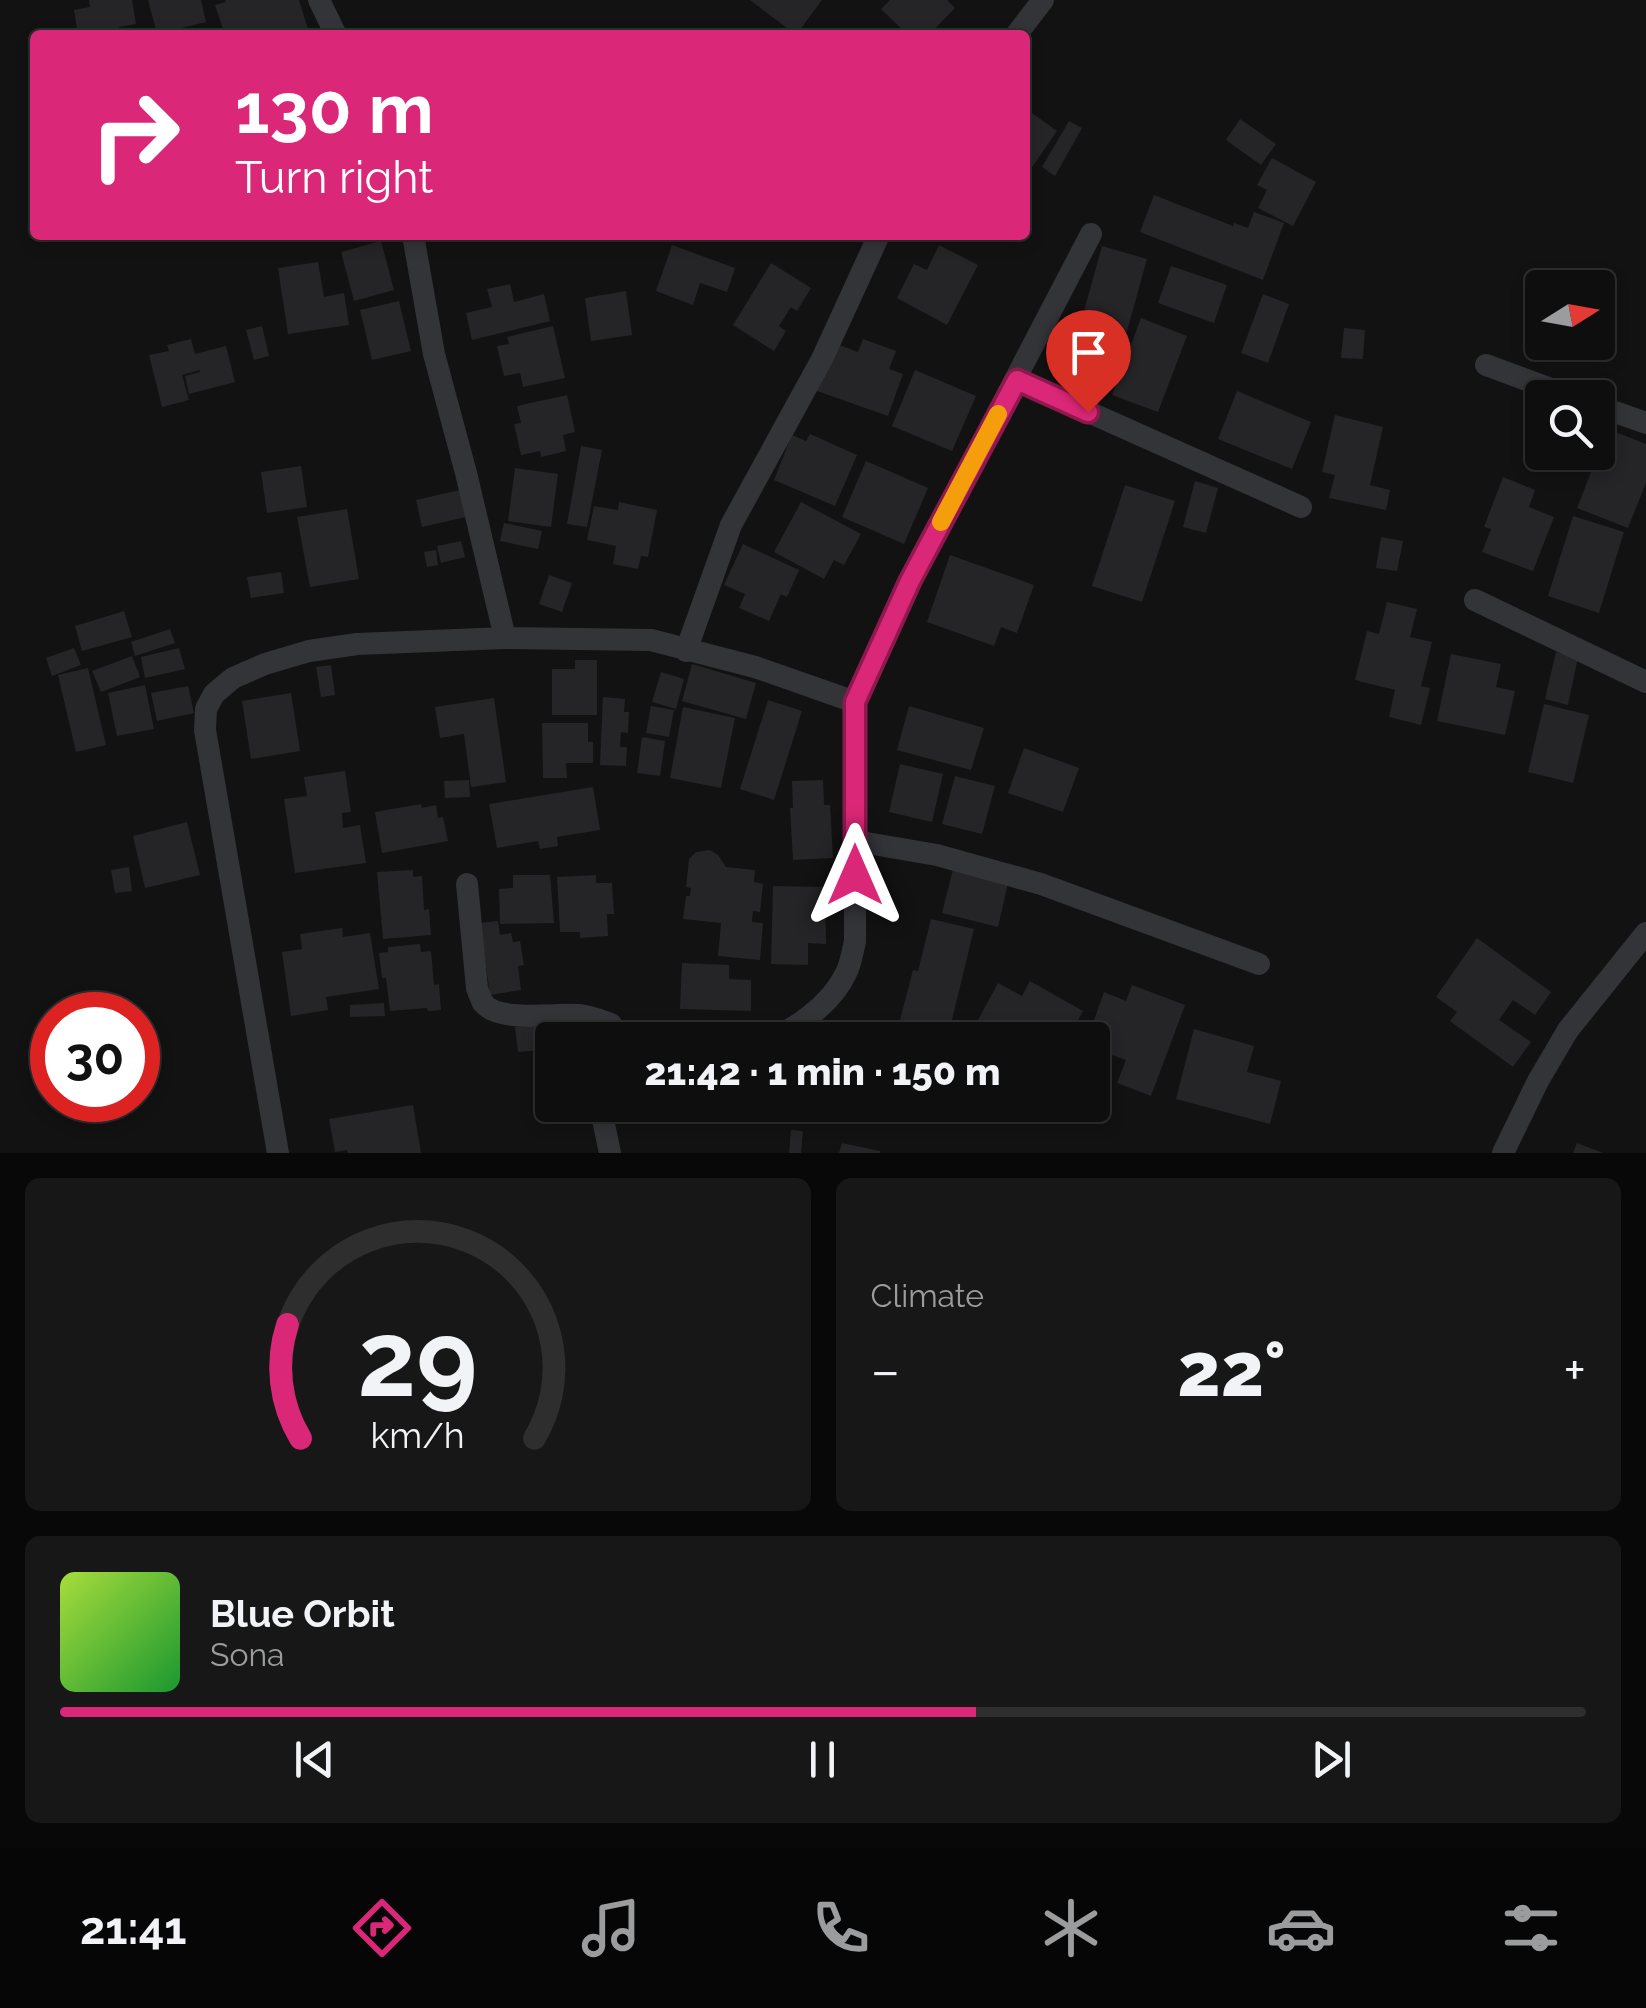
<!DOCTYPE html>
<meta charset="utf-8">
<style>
:root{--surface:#0e0e0e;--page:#171717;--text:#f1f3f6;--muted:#9b9c9e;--line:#2e2e2e;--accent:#db2777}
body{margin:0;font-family:Raleway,sans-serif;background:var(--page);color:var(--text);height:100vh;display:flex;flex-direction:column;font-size:38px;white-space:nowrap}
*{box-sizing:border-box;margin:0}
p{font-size:32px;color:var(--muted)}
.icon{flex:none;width:55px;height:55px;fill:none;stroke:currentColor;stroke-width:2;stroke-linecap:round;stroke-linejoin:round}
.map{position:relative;height:1153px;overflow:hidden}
.drawer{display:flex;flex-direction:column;gap:25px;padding:25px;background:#080808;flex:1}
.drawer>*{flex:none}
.hud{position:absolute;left:30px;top:30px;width:1000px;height:210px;border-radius:10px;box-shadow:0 5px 15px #0003,0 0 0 2px var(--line);background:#db2777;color:#fff;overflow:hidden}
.needle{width:65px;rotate:79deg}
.buttons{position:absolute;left:1525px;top:270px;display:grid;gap:20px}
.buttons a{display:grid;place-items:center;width:90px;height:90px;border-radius:10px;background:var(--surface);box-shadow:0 5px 15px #0003,0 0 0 2px var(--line);font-size:50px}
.speed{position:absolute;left:30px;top:992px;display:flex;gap:20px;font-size:50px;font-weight:700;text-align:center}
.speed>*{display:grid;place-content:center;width:130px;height:130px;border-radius:50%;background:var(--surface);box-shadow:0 5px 15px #0003,0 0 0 2px var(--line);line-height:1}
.speed .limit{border:15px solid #d22;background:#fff;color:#111}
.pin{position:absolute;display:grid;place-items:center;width:85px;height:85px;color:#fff;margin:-102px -42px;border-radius:50% 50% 50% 0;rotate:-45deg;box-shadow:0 0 10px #0007}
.pin .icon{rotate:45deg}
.me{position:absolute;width:110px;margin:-55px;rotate:0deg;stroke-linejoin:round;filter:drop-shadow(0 0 8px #0008)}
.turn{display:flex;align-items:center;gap:35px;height:210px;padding:0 40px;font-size:45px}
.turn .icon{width:130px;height:130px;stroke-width:2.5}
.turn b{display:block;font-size:70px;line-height:85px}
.big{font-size:75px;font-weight:800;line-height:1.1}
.drawer .tile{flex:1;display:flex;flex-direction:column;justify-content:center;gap:15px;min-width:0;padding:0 35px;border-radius:15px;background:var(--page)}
.drawer .dial{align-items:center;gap:0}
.dial svg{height:260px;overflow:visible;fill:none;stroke:var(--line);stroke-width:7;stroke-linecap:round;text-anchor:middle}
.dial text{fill:var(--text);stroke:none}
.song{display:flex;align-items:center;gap:30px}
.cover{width:120px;height:120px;border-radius:15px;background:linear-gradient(135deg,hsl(80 70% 55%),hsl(130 70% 35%))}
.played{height:10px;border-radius:5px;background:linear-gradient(90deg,var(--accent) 60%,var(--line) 60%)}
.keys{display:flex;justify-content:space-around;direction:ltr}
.heat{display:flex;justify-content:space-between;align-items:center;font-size:55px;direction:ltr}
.drawer .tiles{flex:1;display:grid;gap:25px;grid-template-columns:1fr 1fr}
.tile:last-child{grid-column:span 2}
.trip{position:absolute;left:535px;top:1022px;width:575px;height:100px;border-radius:10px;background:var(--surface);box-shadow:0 5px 15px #0003,0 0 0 2px var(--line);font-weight:800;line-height:100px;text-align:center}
.dock{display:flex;height:160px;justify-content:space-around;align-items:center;background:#060606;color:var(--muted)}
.dock .icon{width:70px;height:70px}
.dock .current{color:var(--accent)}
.dock b{font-size:45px;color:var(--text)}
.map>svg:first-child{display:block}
.building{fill:#252527}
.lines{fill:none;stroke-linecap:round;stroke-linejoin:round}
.street{stroke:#333438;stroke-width:22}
.route-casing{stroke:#8e194d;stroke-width:25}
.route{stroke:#db2777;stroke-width:18}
.slow{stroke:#f59e0b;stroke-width:18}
</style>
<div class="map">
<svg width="1646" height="1153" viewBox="0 0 1646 1153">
<rect width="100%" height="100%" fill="#121213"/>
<path class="building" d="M89,0h43l4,24 -17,3 1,8h-42l-4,-25 16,-3z
M148,0h53l5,22 -49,12z
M225,0h74l9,29 -19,6 -11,-2 -53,2 -10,-30 11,-3z
M750,0h72l-26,35z
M890,0h57l8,8 -26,27h-21l-27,-26z
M1025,108l32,23 -27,39 -5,-3z
M1240,119l36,25 -15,21 -35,-25z
M1069,121l13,7 -27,48 -13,-9z
M1272,158l44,24 -23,44 -35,-18 9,-18 -10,-5z
M1154,195l79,31 1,-3 14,5 6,-16 30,11 -21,57 -123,-48z
M381,241l13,49 -40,11 -13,-49z
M672,245l63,23 -8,24 -27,-9 -7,22 -37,-14z
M939,245l39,20 -31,60 -50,-27 17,-34 13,6z
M1102,246l45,13 -33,119 -45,-13z
M318,262l6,35 20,-4 5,32 -61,9 -10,-66z
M771,263l40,25 -14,23 -6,-4 -12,19 7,5 -12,20 -41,-26z
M1171,266l56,19 -13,38 -56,-20z
M510,284l4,18 30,-8 6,27 -78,19 -6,-27 26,-6 -5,-18z
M626,291l6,44 -41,6 -6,-43z
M1263,294l26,10 -21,59 -27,-10z
M399,301l12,50 -39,9 -12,-50z
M1141,318l46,18 -29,76 -46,-17z
M262,326l7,30 -15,4 -8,-30z
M553,326l12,52 -42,9 -3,-14 -16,3 -7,-30 12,-2 -2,-7z
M1344,328l21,2 -2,29 -22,-1z
M191,339l4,15 31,-8 9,36 -46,12 -4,-18 15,-4v-2l-18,5 7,25 -27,7 -13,-52 20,-4 -2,-6z
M863,339l33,12 -7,18 14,5 -15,42 -71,-25 17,-48 24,9z
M915,370l61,26 -24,55 -60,-25z
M1237,391l74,31 -19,47 -74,-30z
M567,395l8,37 -12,3 3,16 -25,6 -1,-6 -19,4 -7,-31 7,-1 -4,-17z
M1335,415l48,12 -13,58 20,5 -4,20 -57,-12 6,-23 -13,-3z
M1608,429l38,15v39l-18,45 -51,-20z
M810,434l47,21 -22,51 -61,-26 18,-45 14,6z
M581,446l21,4 -15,77 -20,-3z
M866,461l62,27 -24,56 -62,-27z
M301,466l6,41 -40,6 -6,-41z
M515,468l43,6 -7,53 -43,-6z
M1503,477l32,13 -6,17 25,10 -21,54 -51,-19 9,-23 -7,-2z
M1195,481l23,7 -12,45 -23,-6z
M1125,485l50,16 -33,101 -50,-16z
M460,490l6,27 -44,10 -6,-27z
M619,502l38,8 -9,47 -7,-1 -3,13 -25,-5 3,-18 -29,-6 7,-34 24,4z
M801,502l60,32 -17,31 -10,-5 -10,19 -50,-27z
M347,509l12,70 -49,8 -13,-70z
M1573,516l51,16 -25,81 -51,-17z
M504,523l38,8 -4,18 -38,-8z
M1381,537l22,4 -6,30 -21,-3z
M461,541l4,16 -24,6 -4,-17z
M743,544l56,26 -12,27 -6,-3 -12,27 -30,-13 6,-14 -21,-9z
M436,550l2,15 -11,2 -3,-15z
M950,555l84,30 -17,48 -16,-6 -7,19 -67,-24z
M281,572l3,21 -33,5 -4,-21z
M549,575l23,8 -10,29 -23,-8z
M1387,602l30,7 -7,28 22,5 -11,44 9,2 -9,37 -32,-8 6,-27 -40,-10 12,-49 12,3z
M124,611l8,26 -50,14 -7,-25z
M170,629l5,14 -40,13 -4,-14z
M74,648l7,17 -29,11 -6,-18z
M179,648l6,21 -40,9 -4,-21z
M1556,652l22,5 -10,48 -23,-6z
M1451,654l50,10 -5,23 19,4 -10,44 -68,-14z
M132,656l8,21 -39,15 -9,-21z
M575,660h22v55h-45v-46h23z
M692,664l64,19 -10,36 -64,-18z
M331,665l4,30 -14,2 -5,-30z
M88,668l18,77 -30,7 -18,-77z
M661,672l23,7 -8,30 -24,-7z
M145,685l9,44 -37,7 -9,-43z
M188,686l6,27 -37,8 -6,-28z
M291,693l9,58 -49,8 -9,-58z
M603,697l22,2 -1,13h5l-1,21 -7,-1 -1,15h7l-1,19 -26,-1z
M494,698l12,84 -35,5 -7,-53 -24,4 -5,-31z
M768,700l34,11 -28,89 -34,-11z
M1544,704l45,11 -16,68 -45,-11z
M651,706l23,4 -5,27 -23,-4z
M909,706l75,22 -13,42 -74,-20z
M683,707l52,11 -14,70 -51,-10z
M542,723h46v19h5v21h-27l1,15h-24z
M642,737l23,4 -5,35 -23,-3z
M1024,748l55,20 -16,44 -55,-19z
M900,764l43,10 -11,48 -43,-10z
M345,771l6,41 -9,1 1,15 17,-3 6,38 -71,10 -11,-74 23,-3 -3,-19z
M955,776l40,10 -13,48 -40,-10z
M469,780l1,17 -25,1 -1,-17z
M823,780l1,25h6l3,53 -40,2 -3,-52h3l-1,-27z
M593,787l7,43 -43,7 1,9 -18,3 -2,-8 -41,7 -8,-44z
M421,804l1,4 14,-3 2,13 5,-1 5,24 -66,12 -7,-41z
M187,822l13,53 -55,13 -12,-52z
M710,850l8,5 8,12 29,3 -1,12 9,2 -3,28 -7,-1 -1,11 11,1 -3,37 -42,-4 3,-33 -38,-4 3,-23h4l1,-8 -5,-1 3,-28 7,-7z
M954,865l55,14 -11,48 -56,-14z
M129,867l3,24 -17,2 -4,-23z
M413,870v7l9,-1 2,34 5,-1 2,26 -48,4 -6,-67z
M513,875h37l4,48 -54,1 -1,-35 14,-1z
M596,875v8h16l2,31h-7l1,22 -28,2v-6h-20l-3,-55z
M773,886l52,1 1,57 -18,-1v22l-37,-1z
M931,919l43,10 -25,103 -49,-12 13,-50 5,1z
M498,921l2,14 11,-2 2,9 7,-1 4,24 -6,1 3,24 -31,5 -10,-72z
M342,928l1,9 27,-4 9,56 -53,8 2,13 -37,6 -9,-64 20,-3 -2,-15z
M1477,938l74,54 -16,23 -22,-15 -14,20 32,22 -18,25 -63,-46 7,-9 -21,-15z
M420,944l1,8 10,-1 3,34 5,-1 2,26 -13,1 -1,-3 -37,3 -4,-33h-4l-3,-25 9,-1v-5z
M682,963l47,2v14l22,1v31l-71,-2z
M1030,981l53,30 -16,29h-56l-34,-18 21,-39 24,13z
M1132,985l53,20 -34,91 -34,-13 9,-23 -34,-12v-8h-5l17,-48 22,9z
M384,1003l1,13 -35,1v-12z
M537,1024l3,26 -22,2 -3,-25z
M1194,1029l60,17 -7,26 34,9 -11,43 -94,-25z
M413,1105l8,48h-73l-1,-3 -12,2 -6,-33z
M791,1130l12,1 -2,22h-12z
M842,1143l38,8v2h-41z
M1577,1143l26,10h-30z"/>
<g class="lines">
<path class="street" d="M319,0l17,35
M1016,35l27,-35
M413,235l21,119 32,119 39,165
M1486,365l89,33
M1017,380l284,127
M1598,406l48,17
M1475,600l171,82
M686,651l45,-126 91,-166 57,-124
M855,841l82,14 104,29 218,80
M467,884l10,104c1,3 5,13 6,15 16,20 73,10 96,12 11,1 21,5 32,9l7,16
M643,1040h40
M760,1040c31,-4 73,-38 86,-67 5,-9 6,-21 9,-31v-240l55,-121 181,-347
M600,1105l10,48
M278,1153l-73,-423 1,-21 8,-15 19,-16 32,-14 44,-13 48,-7 148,-6 146,2 104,27 100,35
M1503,1153l35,-72 30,-51 78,-97"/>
</g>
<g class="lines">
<g class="route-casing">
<path id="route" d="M855,875v-173l55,-121 107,-201 71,32"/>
</g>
<use href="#route" class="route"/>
<path class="slow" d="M941,522l57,-108"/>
</g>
</svg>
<div class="buttons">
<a><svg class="needle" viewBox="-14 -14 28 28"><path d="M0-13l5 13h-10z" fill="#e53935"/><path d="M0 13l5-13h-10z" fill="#9b9c9e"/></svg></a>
<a><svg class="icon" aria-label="search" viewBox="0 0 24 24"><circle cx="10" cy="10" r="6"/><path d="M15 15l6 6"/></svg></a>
</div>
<div class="speed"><div class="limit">30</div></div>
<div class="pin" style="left:1088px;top:412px;background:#d93025"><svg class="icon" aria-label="arrive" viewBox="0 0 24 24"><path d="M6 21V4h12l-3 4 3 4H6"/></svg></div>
<svg class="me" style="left:855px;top:875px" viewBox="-20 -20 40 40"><path d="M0-17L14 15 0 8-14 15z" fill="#db2777" stroke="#fff" stroke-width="4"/></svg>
<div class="trip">21:42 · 1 min · 150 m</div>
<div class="hud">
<div class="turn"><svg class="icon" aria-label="right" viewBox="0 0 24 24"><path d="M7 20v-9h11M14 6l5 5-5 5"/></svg><div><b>130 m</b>Turn right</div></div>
</div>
</div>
<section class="drawer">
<div class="tiles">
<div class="tile dial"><svg viewBox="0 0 100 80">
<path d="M14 69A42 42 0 1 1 86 69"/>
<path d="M14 69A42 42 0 0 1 10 34" stroke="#db2777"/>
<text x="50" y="56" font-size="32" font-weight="700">29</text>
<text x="50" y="72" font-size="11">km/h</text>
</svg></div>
<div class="tile"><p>Climate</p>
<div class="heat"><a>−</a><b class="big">22°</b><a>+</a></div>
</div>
<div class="tile">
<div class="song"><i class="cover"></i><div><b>Blue Orbit</b><p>Sona</p></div></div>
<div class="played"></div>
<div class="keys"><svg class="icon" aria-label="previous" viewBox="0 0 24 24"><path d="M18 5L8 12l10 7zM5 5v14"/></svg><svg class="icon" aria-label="pause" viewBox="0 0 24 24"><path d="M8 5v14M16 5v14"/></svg><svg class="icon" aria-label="next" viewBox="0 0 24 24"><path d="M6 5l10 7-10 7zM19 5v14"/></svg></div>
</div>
</div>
</section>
<nav class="dock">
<b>21:41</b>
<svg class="icon current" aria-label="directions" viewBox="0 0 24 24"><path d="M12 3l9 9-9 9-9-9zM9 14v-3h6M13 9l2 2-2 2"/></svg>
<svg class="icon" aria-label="music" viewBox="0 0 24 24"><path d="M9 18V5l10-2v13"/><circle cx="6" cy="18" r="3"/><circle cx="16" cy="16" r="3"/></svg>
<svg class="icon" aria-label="phone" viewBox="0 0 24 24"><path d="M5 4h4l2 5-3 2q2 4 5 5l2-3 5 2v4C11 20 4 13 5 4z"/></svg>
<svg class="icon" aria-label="climate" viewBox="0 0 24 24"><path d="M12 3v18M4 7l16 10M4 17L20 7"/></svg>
<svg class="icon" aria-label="car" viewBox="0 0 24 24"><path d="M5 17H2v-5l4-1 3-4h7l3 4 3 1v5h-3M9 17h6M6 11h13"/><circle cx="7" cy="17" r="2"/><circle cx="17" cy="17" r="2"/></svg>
<svg class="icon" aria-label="filters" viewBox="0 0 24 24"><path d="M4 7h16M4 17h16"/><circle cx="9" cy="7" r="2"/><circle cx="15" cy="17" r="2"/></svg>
</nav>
